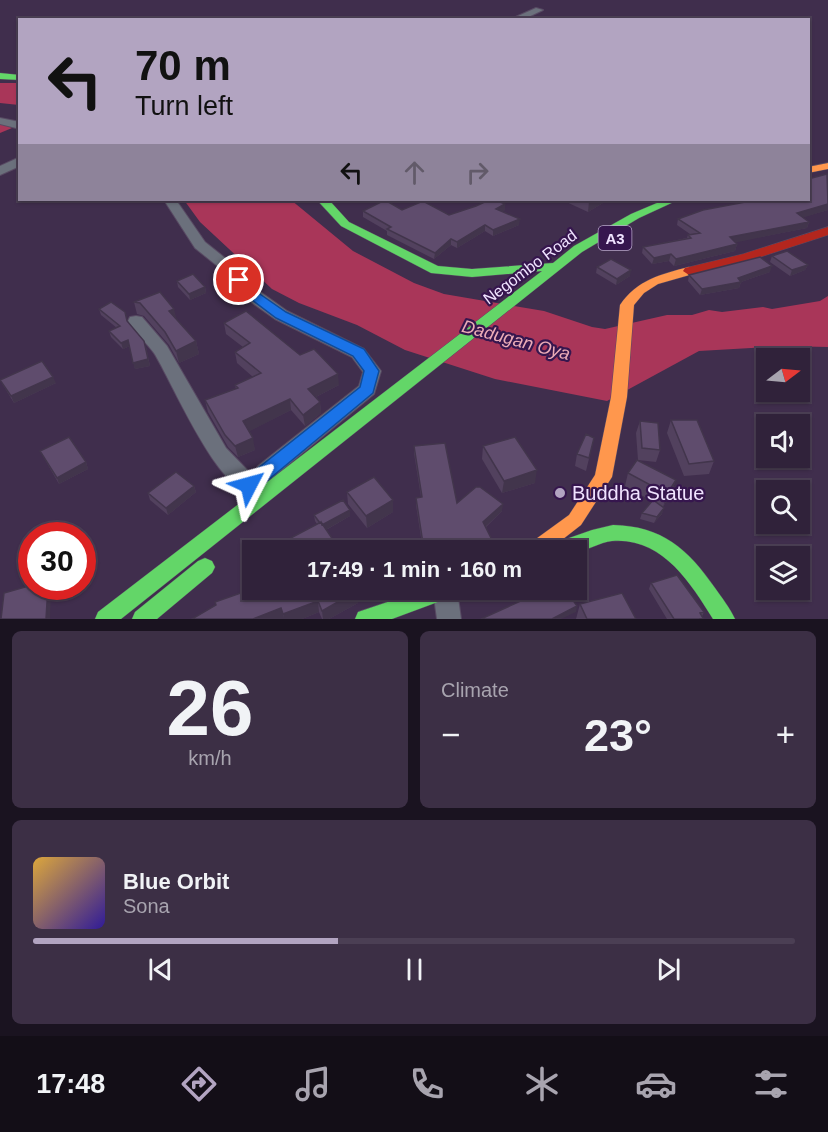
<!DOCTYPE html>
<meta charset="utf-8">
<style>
:root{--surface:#30223a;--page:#3c2f45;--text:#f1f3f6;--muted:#a8a4af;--line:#4b3f54;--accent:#b2a4c1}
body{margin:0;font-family:Helvetica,sans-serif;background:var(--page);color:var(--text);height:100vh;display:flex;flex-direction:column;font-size:22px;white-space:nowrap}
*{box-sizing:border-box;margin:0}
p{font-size:20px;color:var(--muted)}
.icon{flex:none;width:33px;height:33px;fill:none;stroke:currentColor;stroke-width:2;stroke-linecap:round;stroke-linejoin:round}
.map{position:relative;height:619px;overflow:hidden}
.details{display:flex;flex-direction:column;gap:12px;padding:12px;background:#1a1320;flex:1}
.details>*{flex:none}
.banner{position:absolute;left:18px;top:18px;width:792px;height:183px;border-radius:0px;box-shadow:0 2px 4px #0004,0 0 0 2px var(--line);background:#b2a4c1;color:#111;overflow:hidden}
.needle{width:39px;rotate:74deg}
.fabs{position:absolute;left:756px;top:348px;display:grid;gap:12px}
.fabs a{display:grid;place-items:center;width:54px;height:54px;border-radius:0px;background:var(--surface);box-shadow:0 2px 4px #0004,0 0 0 2px var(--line);font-size:30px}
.speed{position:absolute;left:18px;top:522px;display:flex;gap:12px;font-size:30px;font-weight:700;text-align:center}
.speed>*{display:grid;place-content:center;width:78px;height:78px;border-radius:50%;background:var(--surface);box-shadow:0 2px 4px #0004,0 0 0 2px var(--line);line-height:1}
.speed .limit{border:9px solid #d22;background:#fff;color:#111}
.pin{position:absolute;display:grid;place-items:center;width:51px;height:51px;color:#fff;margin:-26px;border:3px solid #fff;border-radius:50%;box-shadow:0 2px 6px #0007}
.me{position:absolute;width:66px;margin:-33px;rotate:51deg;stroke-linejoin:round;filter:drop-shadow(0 0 4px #0008)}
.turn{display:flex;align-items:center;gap:21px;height:126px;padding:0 18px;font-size:27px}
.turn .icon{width:78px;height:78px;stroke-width:2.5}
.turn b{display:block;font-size:42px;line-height:51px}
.lanes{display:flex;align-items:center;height:57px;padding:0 18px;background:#0003;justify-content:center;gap:30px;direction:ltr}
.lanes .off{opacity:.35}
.big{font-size:45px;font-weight:600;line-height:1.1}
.details .widget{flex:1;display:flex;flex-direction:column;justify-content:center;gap:9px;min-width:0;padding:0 21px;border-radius:9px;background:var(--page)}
.details .dial{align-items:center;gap:0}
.dial b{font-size:78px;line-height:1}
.song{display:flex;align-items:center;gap:18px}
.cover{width:72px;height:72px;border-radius:9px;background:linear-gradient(135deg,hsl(40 70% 55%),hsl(250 70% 35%))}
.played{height:6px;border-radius:3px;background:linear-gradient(90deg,var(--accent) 40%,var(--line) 40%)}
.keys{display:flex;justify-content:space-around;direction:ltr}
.heat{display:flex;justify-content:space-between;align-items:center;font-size:33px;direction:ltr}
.details .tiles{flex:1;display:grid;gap:12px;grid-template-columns:1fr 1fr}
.widget:last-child{grid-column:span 2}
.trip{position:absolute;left:242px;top:540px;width:345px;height:60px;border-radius:0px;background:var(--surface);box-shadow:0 2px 4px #0004,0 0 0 2px var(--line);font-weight:600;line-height:60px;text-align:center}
.menu{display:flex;height:96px;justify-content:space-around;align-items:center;background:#130e17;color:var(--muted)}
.menu .icon{width:42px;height:42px}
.menu .selected{color:var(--accent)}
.menu b{font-size:27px;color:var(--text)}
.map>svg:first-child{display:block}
.water{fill:#a93659}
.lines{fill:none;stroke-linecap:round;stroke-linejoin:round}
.canal{fill:#a93659;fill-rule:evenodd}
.street-casing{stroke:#584a63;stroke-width:2}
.fast-casing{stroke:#584a63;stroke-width:1}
.slow-casing{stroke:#584a63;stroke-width:1}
.jam-casing{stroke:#584a63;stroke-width:1}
.street{fill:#6b707c;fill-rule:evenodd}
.fast{fill:#63d668;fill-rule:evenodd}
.slow{fill:#ff974d;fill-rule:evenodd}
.jam{fill:#b3261e;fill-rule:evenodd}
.wall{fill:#52415e}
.shaded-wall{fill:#42354c}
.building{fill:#5f4c6d;stroke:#42354c;stroke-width:1.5}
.route{fill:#1a73e8;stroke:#114b97;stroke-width:1.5}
.poi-dot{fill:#b2a4c1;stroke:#36164e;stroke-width:2}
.labels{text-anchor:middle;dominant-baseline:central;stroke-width:4.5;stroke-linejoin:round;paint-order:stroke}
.shield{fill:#36164e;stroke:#b8a6ca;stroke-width:1.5}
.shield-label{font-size:15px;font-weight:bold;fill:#f0e3ff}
.street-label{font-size:16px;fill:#f0e3ff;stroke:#36164e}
.water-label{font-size:18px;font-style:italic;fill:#ecacb7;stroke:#36164e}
.near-poi-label{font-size:20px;fill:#f0e3ff;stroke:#36164e;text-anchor:start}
</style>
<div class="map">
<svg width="828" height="619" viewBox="0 0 828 619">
<rect width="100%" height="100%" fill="#402e4d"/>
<path class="water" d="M0,83h19v22l-19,-2z
M184,200h107l62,51 61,32 30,11 100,17 48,16 13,2 62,-14h25l17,-5 13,2 41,-5 9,2 48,-8 8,-5v51l-44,-1 -85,5 -92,50 -112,-22 -90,-29 -48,-25 -58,-22 -27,-14 -72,-67z"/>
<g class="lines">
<path class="canal" d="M0,125h6l6,3 -12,5z"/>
<g class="street-casing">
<path id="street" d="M536,8l7,2 -21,10h-13z
M0,118l20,4v7l-20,-5z
M20,157v9l-20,9v-9z
M164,200h12l29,42 25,20 29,29 28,20 77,38 17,22 -7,23 -102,84 -7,2 -7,-2 -3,-6 3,-6 101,-80 4,-14 -11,-15 -77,-38 -28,-20 -27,-31 -25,-20z
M136,316l6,1 25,29 59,102 30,31 4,6 -4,6c-34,12 -85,-112 -102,-138 -8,-11 -19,-20 -26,-32l2,-4z
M433,590h24l4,29h-24z"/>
</g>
<g class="fast-casing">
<path id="fast" d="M0,73l20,2v5l-20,-1z
M317,200h12l20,22 89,44 34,3 81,-6 21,-17 57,-32 33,-14h14l-39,18 -57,34 -461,367h-26l3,-7 444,-341 -70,6 -41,-4 -90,-47z
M613,525c49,1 75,24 102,63 7,10 15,20 20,31h-22c-23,-37 -51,-82 -101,-78 -12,1 -25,10 -36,11 -6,0 -19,-1 -26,-2l2,-6 40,-14z
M205,558l7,3 3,6 -3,6 -55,46h-25l3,-7 63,-51z
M423,590h34l-3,6 -62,23h-37l3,-7z"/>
</g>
<g class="slow-casing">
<path id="slow" d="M828,163v6l-20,4v-6z
M689,267l6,4 -2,3 -35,10 -14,9 -10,12 -7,92 -15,80 -31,48 -32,25h-22l2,-6 40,-29 26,-40 16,-78 9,-92c17,-25 41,-31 69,-38z"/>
</g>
<g class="jam-casing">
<path id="jam" d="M828,227v8l-77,25 -62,15 -6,-4 2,-3 58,-14z"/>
</g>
<use href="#street" class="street"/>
<use href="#fast" class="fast"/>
<use href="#slow" class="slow"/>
<use href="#jam" class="jam"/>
</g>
<path class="wall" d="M828,174v36l-25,7 6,5 -2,6 -72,14 2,2 -2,7 -61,15 -5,-5 -17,3 -10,-11 1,-6 44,-9 1,-3 2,-1 -13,-9 1,-6 73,-19h57z
M554,200h54l-20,12 -26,-12 -4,2z
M505,204v6l-3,1 17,14 -26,11 -8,-5 -28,17 -6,-3 -17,14 -47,-24v-4l-24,-14v-6l39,-1 47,5z
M772,256l36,9 -3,5 -15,6 -20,-14z
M597,267l33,9 -14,9 -20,-12z
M770,272l-29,10 -2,6 -39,7 -12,-14 1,-6z
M177,281l28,6 1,6 -16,7 -12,-13z
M160,292l17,29 19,20 3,13 -20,9 -10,-18 -25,-29 -7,-2 -3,-12z
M99,309l28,12 19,26 4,19 -15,3 -5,-23 -7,3 -12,-12 -2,-6 8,-3 -16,-13z
M224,323l76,32 39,30 -23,12 4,5 1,11 -16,13 -14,-16 -42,21 6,19 -17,7 -10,-10 -20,-35 -3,-12 31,-11 -1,-4 18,-8 -16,-14 -2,-11 8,-5 -17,-13z
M0,380l56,3 -42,20z
M671,420l43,41 -5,13 -25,2 -17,-43z
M640,421l20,29 -4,12 -18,-2 -2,-27z
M594,438l-8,33 -11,-5 2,-12z
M414,446l43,57 45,8 -16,16 8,23h-71l-7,-45v-7l5,-1 -7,-44z
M483,446l52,37 -33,10 -20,-34z
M40,451l46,11 2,7 -29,15z
M628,473l48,7 -5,13 -8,14 -1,7 -8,9 -14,-4 2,-6 10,-12 -27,-15z
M194,486l2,6 -28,23 -18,-15 -2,-7z
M347,492l46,8v12l-26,16 -19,-24z
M350,510v6l-24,14 -56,19 47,-25 -2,-3 -1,-6z
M651,583l53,29 -2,4 1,3h-36l-18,-30z
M252,590h129l-24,6 1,7 -29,16h-7l-3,-7 -17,7h-110z
M580,604l56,15h-60z"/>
<path class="shaded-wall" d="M591,200h17l-20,12 1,-11z
M505,204v6l-9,5v-6z
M828,204v6l-33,10 2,-7z
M520,219l-1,6 -26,11v-6z
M809,222l-2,6 -79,16 2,-7z
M485,225v6l-28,17v-6z
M451,239v6l-17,14 1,-6z
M737,244l-2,7 -61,15 2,-7z
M671,254l-2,7 -17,3 2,-6z
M808,265l-3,5 -15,6 2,-6z
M772,266l-2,6 -29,10 -2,6 -39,7 2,-6 36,-11z
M631,270l-1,6 -14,9 1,-6z
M205,287l1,6 -16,7 -1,-6z
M174,309l3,12 -8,-10z
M128,340l2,6 -7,3 -2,-6z
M144,341l6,25 -15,3 -2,-6z
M196,341l3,13 -20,9 -3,-12z
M338,374l1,11 -29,15 -2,-11z
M53,377l3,6 -42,20 -3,-7z
M290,399l1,11 -45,23 -3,-12z
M320,402l1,11 -16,13 -2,-11z
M253,438l2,12 -17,7 -3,-11z
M86,462l2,7 -29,15 -2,-6z
M537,470l-2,13 -33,10 2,-12z
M676,480l-5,13 -8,14 4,-13z
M194,486l2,6 -28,23 -2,-7z
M393,500v12l-26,16 -1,-12z
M503,504l-1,7 -20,19 1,-8z
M664,508l-2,6 -8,9 3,-6z
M350,510v6l-28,16 -1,-7z
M494,544v6h-18z
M48,586l3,1 -1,32h-4z
M354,590h27l-24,6 1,7 -29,16h-6l-1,-8z
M318,601l1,11 -17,7h-18l-1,-5z
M577,606l-1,6 -15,7h-10z
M281,608l3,11h-31z"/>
<path class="building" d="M827,174l1,30 -31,9 12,9 -79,15 7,7 -61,15 -5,-5 -17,4 -11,-11 48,-9 -3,-3 12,-2 -22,-14 25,-9 53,-10h52v-21z
M385,200l17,10 21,-9 26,14 27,-9 13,-6h7l9,4 -9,5 24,10 -27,11 -8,-5 -28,17 -6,-3 -16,14 -48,-24 4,-2 -28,-16z
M787,251l21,14 -16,5 -20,-14z
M760,257l12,9 -34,12 3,4 -39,7 -13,-14z
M611,259l20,11 -14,9 -20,-12z
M193,274l12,13 -16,7 -12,-13z
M160,292l14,17 -5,2 27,30 -20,10 -11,-19 -25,-29 -6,-1z
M111,302l14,10 2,9 17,20 4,18 -15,4 -5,-23 -7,3 -12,-12 11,-5 -21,-17z
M246,311l54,44 14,-6 24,25 -30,15 12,13 -17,13 -13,-16 -47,22 10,17 -18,8 -10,-11 -20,-35 33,-12 -3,-3 26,-12 -26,-21 15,-9 -26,-20z
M42,361l11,16 -42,19 -11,-16z
M671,420h26l17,41 -25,3z
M640,421l18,2 2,27 -18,-2z
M586,434l8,4 -5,20 -12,-4z
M69,437l17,25 -29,16 -17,-27z
M515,437l22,33 -33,11 -21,-35z
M445,443l12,60 19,-16h4l23,17 -20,18 11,22 -18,6h-52l-8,-52 6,-1 -8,-51z
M637,460l39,20 -9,14 -39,-21z
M176,472l18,14 -28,22 -18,-15z
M374,477l19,23 -27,16 -19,-24z
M343,500l7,10 -28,15 -1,-3 -1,1 -6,-8z
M653,500l11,8 -7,9 -15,-4z
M321,522l19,28h-85l12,-6 3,5z
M391,542l3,8h-39z
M677,575l27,37 -4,1 3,5 -4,1h-25l-23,-36z
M32,585v1h16l-2,33h-45l3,-26z
M252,589v1h104l1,1 -35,20 -4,-10 -35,13 -2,-6 -28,11h-61l24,-14 -1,-3z
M558,590h8l11,16 -25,13h-71l55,-25 3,5z
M622,593l14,26h-49l-7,-15z"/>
<path class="route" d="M239,276l5,1 13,15 29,20 78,37 15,22 -6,22 -117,97 -7,2 -6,-2 -2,-5 2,-5 117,-93 4,-16 -11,-15 -77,-38 -28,-21 -16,-17z"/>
<circle class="poi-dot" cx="560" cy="493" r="6"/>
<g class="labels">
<rect class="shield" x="598.5" y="226" width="33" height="24" rx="4.5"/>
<g class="shield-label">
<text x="615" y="238">A3</text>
</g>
<g class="street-label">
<text transform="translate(530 267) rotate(-37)">Negombo Road</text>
</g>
<g class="water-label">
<text transform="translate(516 340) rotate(15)">Dadugan Oya</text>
</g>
<g class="near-poi-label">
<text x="572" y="493">Buddha Statue</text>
</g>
</g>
</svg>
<div class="fabs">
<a><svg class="needle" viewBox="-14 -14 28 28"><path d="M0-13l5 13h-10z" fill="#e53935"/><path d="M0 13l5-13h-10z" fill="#a8a4af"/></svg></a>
<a><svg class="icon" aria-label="sound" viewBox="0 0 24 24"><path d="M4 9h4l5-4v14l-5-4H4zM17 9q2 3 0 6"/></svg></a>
<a><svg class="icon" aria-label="search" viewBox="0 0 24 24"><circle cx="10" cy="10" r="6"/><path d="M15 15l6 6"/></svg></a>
<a><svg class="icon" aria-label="layers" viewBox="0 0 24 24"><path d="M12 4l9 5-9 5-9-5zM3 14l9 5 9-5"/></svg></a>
</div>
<div class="speed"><div class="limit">30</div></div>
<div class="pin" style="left:239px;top:280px;background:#d93025"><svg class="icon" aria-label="arrive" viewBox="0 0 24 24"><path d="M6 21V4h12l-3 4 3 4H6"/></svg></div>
<svg class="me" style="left:249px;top:485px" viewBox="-20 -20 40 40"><path d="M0-17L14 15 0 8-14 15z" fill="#1a73e8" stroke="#fff" stroke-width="4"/></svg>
<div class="trip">17:49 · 1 min · 160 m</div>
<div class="banner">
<div class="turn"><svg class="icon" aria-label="left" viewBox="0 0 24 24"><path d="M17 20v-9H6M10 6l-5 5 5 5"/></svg><div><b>70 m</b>Turn left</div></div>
<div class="lanes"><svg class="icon" aria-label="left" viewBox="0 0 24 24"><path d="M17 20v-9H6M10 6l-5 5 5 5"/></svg><svg class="icon off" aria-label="ahead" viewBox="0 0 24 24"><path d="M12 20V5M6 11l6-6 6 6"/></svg><svg class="icon off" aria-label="right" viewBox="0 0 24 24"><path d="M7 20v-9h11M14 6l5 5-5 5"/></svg></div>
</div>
</div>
<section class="details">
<div class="tiles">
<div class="widget dial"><b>26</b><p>km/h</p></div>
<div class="widget"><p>Climate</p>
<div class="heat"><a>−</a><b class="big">23°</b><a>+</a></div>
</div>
<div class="widget">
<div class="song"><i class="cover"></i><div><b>Blue Orbit</b><p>Sona</p></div></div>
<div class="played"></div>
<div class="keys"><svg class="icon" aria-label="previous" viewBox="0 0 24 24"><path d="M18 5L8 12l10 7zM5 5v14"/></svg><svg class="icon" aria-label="pause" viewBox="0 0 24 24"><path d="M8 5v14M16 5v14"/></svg><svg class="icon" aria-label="next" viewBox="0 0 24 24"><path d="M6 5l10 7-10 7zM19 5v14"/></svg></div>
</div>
</div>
</section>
<nav class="menu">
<b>17:48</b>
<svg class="icon selected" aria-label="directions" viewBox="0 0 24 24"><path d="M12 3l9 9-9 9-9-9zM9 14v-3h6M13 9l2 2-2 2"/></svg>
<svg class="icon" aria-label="music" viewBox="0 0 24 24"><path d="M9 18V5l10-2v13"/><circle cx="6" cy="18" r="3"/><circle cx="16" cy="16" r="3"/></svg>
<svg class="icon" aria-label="phone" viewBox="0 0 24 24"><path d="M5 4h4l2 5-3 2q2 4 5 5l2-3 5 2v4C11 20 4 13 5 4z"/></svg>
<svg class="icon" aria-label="climate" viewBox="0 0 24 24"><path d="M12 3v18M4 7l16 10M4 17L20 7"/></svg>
<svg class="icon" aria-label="car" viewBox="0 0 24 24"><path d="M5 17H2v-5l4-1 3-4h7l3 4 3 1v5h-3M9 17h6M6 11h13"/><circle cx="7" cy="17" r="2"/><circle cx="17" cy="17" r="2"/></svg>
<svg class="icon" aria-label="filters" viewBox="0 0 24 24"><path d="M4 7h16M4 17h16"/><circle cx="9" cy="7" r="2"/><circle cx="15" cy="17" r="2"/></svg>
</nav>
